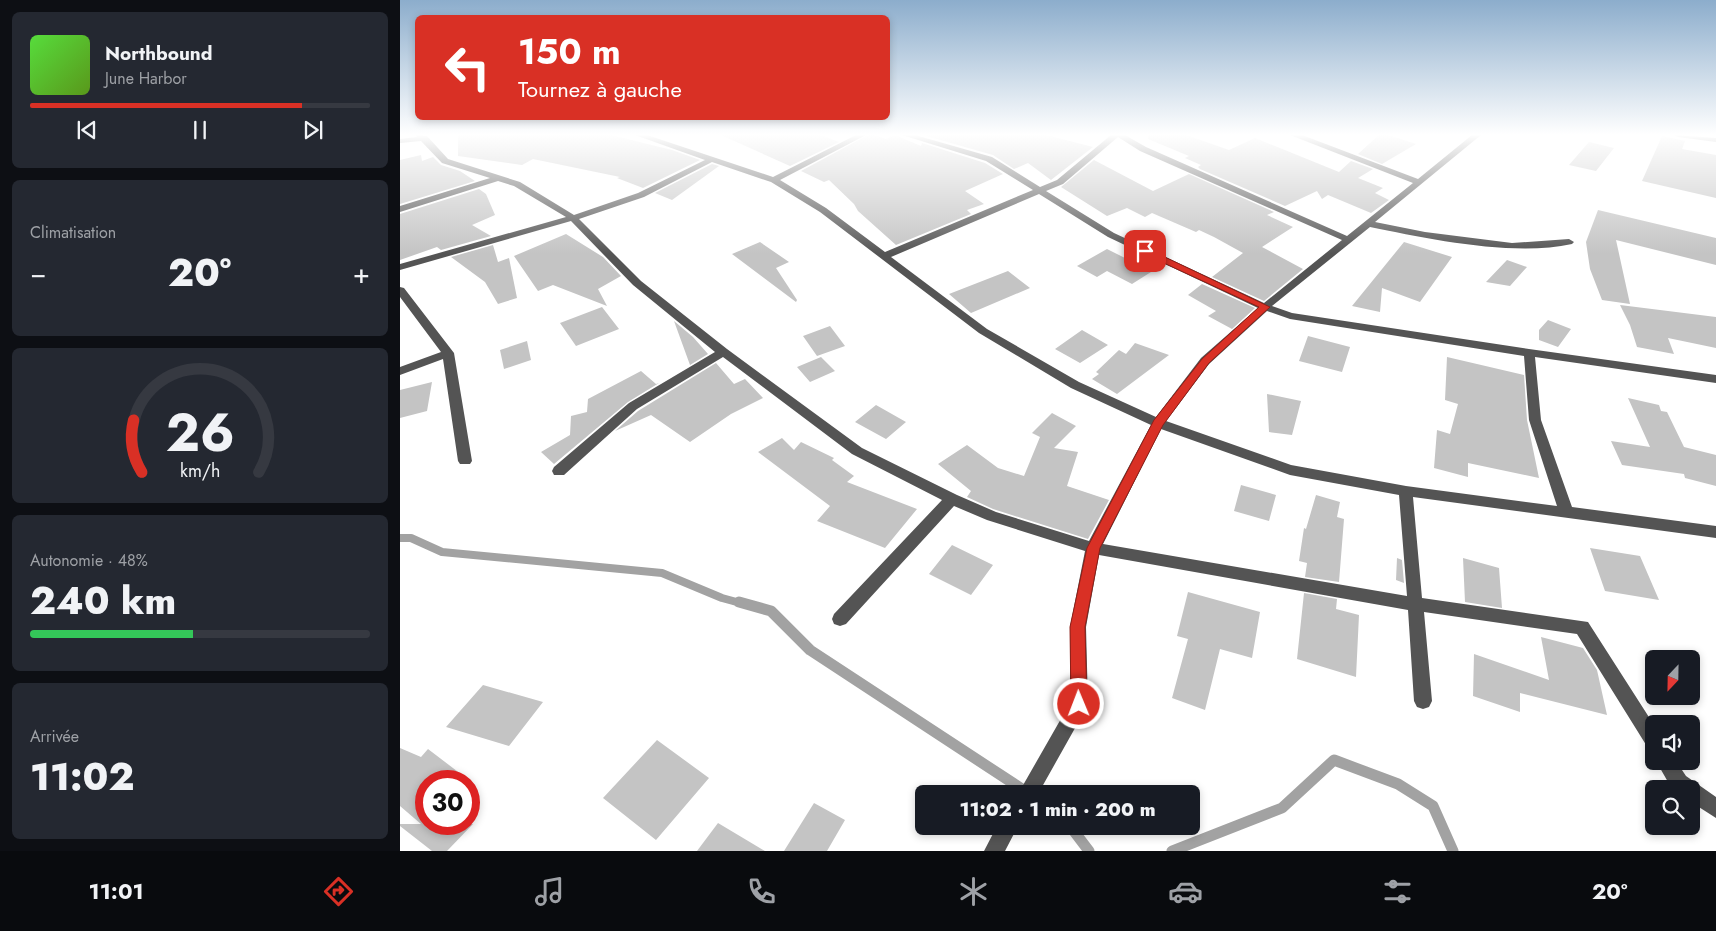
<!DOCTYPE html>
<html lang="fr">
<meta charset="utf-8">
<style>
:root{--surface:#171b24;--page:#242831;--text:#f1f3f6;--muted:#9ea1a6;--line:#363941;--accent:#d93025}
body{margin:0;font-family:Jost,sans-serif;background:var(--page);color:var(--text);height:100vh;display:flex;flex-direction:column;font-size:19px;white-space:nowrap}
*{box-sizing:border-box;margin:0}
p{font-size:16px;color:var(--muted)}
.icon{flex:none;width:28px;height:28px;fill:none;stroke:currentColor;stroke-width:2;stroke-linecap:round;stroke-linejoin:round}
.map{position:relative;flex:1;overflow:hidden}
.details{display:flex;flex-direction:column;gap:12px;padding:12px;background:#0d0f14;width:400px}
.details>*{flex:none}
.hud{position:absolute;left:15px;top:15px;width:475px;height:105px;border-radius:8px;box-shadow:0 2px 8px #0003;background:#d93025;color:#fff;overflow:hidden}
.needle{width:32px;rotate:202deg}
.buttons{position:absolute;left:1245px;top:650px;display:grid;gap:10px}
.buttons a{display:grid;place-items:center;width:55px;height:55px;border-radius:8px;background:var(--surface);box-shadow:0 2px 8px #0003;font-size:25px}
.speed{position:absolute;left:15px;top:770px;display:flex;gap:10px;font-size:25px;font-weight:700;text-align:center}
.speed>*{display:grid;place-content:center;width:65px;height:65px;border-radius:50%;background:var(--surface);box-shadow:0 2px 8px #0003;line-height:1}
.speed .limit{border:8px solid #d22;background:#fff;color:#111}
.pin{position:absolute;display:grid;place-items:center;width:42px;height:42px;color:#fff;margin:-21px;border-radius:10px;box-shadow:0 2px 8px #0006}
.me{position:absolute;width:55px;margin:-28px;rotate:359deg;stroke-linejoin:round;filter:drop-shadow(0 0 4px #0008)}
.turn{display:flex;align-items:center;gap:18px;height:105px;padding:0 20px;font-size:22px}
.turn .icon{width:65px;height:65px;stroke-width:2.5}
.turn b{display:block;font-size:35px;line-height:42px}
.big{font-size:38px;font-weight:800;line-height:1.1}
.details .tile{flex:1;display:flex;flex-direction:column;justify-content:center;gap:8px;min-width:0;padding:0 18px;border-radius:8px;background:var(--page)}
.details .dial{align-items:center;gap:0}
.dial svg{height:130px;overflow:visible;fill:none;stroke:var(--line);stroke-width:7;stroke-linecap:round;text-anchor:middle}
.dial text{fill:var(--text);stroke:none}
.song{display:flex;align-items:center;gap:15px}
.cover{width:60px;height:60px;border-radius:8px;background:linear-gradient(135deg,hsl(110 70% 55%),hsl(90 70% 35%))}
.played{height:5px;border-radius:2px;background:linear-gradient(90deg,var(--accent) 80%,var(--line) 80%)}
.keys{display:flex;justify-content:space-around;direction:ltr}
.heat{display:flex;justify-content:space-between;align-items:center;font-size:28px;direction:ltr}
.charge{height:8px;border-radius:4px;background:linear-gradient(90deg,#34c759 48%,var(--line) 0)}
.trip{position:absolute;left:515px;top:785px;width:285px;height:50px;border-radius:8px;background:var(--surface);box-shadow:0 2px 8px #0003;font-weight:800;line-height:50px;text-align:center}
.tabs{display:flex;height:80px;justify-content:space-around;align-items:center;background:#090b0e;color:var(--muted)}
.tabs .icon{width:35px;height:35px}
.tabs .active{color:var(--accent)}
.tabs b{font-size:22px;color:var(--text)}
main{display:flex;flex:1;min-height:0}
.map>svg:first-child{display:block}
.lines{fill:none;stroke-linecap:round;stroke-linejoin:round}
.stream-far1{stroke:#a2a2a2;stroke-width:8}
.stream{stroke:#a2a2a2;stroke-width:11}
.building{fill:#c4c4c4}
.minor{fill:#545454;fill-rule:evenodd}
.route{fill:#d93025;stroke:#8d1f18}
</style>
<main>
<section class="details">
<div class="tile">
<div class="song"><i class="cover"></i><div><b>Northbound</b><p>June Harbor</p></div></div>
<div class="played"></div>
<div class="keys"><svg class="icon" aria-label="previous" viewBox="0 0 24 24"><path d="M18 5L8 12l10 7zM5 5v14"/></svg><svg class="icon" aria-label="pause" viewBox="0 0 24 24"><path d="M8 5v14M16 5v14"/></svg><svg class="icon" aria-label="next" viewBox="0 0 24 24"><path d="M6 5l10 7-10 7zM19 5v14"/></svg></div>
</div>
<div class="tile"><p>Climatisation</p>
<div class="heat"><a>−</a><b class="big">20°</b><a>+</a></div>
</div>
<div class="tile dial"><svg viewBox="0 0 100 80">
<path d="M14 69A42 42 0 1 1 86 69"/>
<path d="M14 69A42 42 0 0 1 9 37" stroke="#d93025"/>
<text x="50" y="56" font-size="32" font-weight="700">26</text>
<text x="50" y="72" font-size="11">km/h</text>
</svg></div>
<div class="tile"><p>Autonomie · 48%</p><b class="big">240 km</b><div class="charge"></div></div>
<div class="tile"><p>Arrivée</p><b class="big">11:02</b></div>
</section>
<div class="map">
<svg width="1316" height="851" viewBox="0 0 1316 851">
<rect width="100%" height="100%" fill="#fff"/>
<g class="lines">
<path class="stream-far1" d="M0,538h11l31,14 220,21 60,25 22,6"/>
<path class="stream" d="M339,602l32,9 39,39 218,143
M670,826l19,25
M772,851l110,-43 52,-48 64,24 35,22 20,45"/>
</g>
<path class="building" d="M58,135h153l61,15 28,10 -57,28 -26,-10 3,-1 -87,-18 -11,6 -64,-9z
M321,135h99l19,7 -49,24z
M468,135h7l11,4 9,-4 26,11 1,-3 63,20 18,11 -38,17 19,13 -17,6 4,4 -75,31 -38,-34 -4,-7 -25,-24 -5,2 -23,-11z
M523,135h123l47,12 -42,33 -23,-17 -14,6 -21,-14z
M749,135h37l43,15 26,-12 84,34 12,-11 22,8 -15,9 25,10 -8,5 14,7 -18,13 -43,-18 -6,4 -5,-8 -32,15 -85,-37 -2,-2 3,-2 -16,-7 4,-2 -41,-17z
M979,135h9l28,9 -34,20 -24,-10z
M1262,136l23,5 -3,8 34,6v43l-74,-17z
M1189,142l25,6 -18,23 -27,-6z
M21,155l1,6 11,-4 8,8 19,6 15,10 -75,23v-44z
M694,160l59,31 36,-17 85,38 -7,3 26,12 -31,20 41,22 -39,32 -52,-24 31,-24 -29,-16 -15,-7 -3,2 -44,-19 -7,4 -18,-9 -20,8 -46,-29z
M312,164l7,2 -47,34 -17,-7z
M79,189l7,5 9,21 -23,10 19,11 -50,14 -4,-3 -37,13v-46z
M1198,210l118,28v27l-100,-25 14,64 -28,-4 -12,-31 -4,-27z
M166,234l37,23 18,19 -23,13 9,17 -54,-21 -15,6 -24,-35z
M360,242l29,20 -13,6 21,32 -1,2 -64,-48z
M1004,242l48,15 -32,45 -38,-14 -2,24 -28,-6z
M93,245l5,17 11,-4 8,40 -19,6 -13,-22 -34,-25z
M707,249l24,12 20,11 -19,12 -25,-13 -10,6 -20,-11z
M1107,260l20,7 -17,19 -24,-4z
M608,271l22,17 -59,25 -22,-19z
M802,284l53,24 -23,21 -24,-13 8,-5 -28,-16z
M1220,305l96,12v31l-48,-10 6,16 -37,-7 -7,-22z
M202,307l17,22 -43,17 -16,-23z
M1148,320l23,9 -13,18 -19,-7v-10z
M274,321l19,16 15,17 -18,11z
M430,326l15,20 -28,10 -14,-20z
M682,330l26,15 -28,18 -25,-14z
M908,336l42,11 -8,25 -43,-11z
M127,341l4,19 -27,9 -4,-19z
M735,343l34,12 -52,39 -25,-15 7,-5 -3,-2 23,-22 7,4z
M421,357l14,14 -25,11 -13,-15z
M1047,357l77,18 3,45 12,58 -71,-15v14l-34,-9 3,-38 13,4 8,-30 -13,-4z
M316,363l18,21 11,-5 18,19 -32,16 -41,28 -39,-27 -36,16 23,-20z
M241,371l15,13 3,-1 -31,19 -74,62 -13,-12 29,-17 1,-19 16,-4 1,-13z
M32,382l-5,29 -27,7v-28z
M867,394l34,7 -9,34 -23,-3z
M1228,398l31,7 2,6 6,1 17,35 32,8v31l-31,-8 -1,-4 -62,-9 -11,-24 39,6z
M476,405l30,17 -20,17 -31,-17z
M652,413l24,13 -22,22 24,4 -11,34 42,14 -21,39 -95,-30 -26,-12 4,-6 -33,-27 29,-19 31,23 26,8 16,-39 -8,-4z
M382,438l12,12 7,-8 33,16 -2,2 22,16 -7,6 70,27 -32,39 -68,-27 13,-15 -72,-54z
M841,485l35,10 -7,26 -35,-10z
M916,495l24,7 -3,15 7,2 -5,63 -34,-5 2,-14 -8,-2 5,-33 2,1z
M552,545l41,20 -22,30 -42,-21z
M1190,548l50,8 19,44 -54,-9z
M997,558l5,2 2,23 -8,-3z
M1063,558l36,10 3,40 -37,-6z
M788,592l72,20 -8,46 -32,-9 -15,61 -33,-12 16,-59 -11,-3z
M904,593l33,6 -1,10 23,6 -3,62 -59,-18z
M1141,637l42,11 14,22 10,45 -87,-22v19l-47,-16 1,-42 75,26z
M83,685l60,17 -34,44 -63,-19z
M257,740l52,38 -53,62 -53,-42z
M0,748l21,9 7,-8 42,32h-44v43h47l-26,27h-15l-32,-25v-2h21l-21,-18z
M414,803l31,17 -18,31h-43z
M318,823l47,28h-68z"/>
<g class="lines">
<path class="minor" d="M16,135l11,1 21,23 72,23 54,33 64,-22 67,-33 -70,-25h12l126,42 83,-42h10l-86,45 46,28 59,44 148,-62 -47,-29 -84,-26h13l77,22 48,30 17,-7 54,-45h14l21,12 201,89 66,-53 -123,-48h12l116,44 54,-44h9l-106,87 50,10 87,11 57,-4 5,3 -2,2c-58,13 -143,-5 -202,-17l-98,79 20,7 237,36 187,26v8l-181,-26 6,63 31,87 144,19v12l-303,-41 9,101 166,24 66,103v26l-6,-3 -71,-114 -153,-22 8,89 -3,6 -6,2 -6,-2 -3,-6 -6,-91 -309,-55 -13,72 2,78 -50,89h-20l52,-91v-76l15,-76 -98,-31 -33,-14 -108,118 -6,2 -6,-2 -2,-5 2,-5 108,-114 -90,-46 -129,-97 -86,52 -73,66h-10l-2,-4 2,-4 75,-64 86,-51 -82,-67 -62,-64 -171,49v-6l166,-47 -52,-31 -16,-5 -98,31v-6l90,-28 -48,-15 -21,-22 -21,2v-4l17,-2zM718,137l22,14 202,89 -78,63 -150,-70 -68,-42 17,-7zM312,162l59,20 49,30 159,121 92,55 80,37 -62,116 -93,-29 -39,-17 -95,-47 -135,-99 -86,-68 -62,-62 65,-22zM639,194l69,43 150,71 -57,50 -45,59 -77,-35 -92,-53 -96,-72zM867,311l23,8 234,37 5,64 28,86 -151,-20 -115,-21 -125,-44 43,-57zM761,429l129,46 109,20 8,101 -304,-52z
M1274,135l42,3v4l-38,-5z
M0,287l4,1 50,65 18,108 -2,3h-10l-2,-3 -15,-102 -43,16v-8l41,-15 -41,-55z
M1256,761h20l10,15 30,21v21l-25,-16v-13h-19z
M597,826h21l-13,25h-21z"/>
</g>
<linearGradient id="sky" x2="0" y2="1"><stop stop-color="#8cadcc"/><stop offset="0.53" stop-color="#fff"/><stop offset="1" stop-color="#fff" stop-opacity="0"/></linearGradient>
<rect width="1316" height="254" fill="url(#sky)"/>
<path class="route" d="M742,249h6l122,58 -61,56 -46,62 -63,123 -15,79 2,77 -2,6 -6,2 -5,-2 -3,-6 -1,-77 17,-79 67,-128 48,-61 57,-52 -117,-54z"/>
</svg>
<div class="buttons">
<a><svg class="needle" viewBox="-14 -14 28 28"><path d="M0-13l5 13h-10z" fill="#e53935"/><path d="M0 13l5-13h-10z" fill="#9ea1a6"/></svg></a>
<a><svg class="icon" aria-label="sound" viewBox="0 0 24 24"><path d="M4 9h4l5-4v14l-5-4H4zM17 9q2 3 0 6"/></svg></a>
<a><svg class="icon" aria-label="search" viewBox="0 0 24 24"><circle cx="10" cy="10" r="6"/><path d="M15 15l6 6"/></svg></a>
</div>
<div class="speed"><div class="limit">30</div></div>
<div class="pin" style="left:745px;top:251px;background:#d93025"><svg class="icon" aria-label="arrive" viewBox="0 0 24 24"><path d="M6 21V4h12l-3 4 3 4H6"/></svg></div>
<svg class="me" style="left:679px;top:704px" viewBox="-20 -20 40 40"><circle r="17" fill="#d93025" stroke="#fff" stroke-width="3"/><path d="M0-11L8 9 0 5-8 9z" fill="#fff"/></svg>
<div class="trip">11:02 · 1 min · 200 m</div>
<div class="hud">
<div class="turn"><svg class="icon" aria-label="left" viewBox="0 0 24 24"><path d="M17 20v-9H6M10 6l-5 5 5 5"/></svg><div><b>150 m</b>Tournez à gauche</div></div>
</div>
</div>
</main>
<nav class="tabs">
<b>11:01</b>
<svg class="icon active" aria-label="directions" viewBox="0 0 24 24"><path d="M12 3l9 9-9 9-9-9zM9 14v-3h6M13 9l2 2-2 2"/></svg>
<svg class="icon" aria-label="music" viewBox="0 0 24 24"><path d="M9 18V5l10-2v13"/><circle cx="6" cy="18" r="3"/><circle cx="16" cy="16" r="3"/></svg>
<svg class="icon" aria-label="phone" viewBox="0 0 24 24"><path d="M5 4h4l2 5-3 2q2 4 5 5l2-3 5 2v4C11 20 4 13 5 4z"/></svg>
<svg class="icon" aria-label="climate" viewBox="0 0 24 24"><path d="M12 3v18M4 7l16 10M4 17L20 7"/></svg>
<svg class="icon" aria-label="car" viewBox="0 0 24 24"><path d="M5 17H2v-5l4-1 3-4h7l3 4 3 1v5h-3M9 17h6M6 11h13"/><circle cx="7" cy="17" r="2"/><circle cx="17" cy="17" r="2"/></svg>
<svg class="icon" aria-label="filters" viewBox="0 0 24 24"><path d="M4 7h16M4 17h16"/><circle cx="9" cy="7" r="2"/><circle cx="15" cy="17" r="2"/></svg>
<b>20°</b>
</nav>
